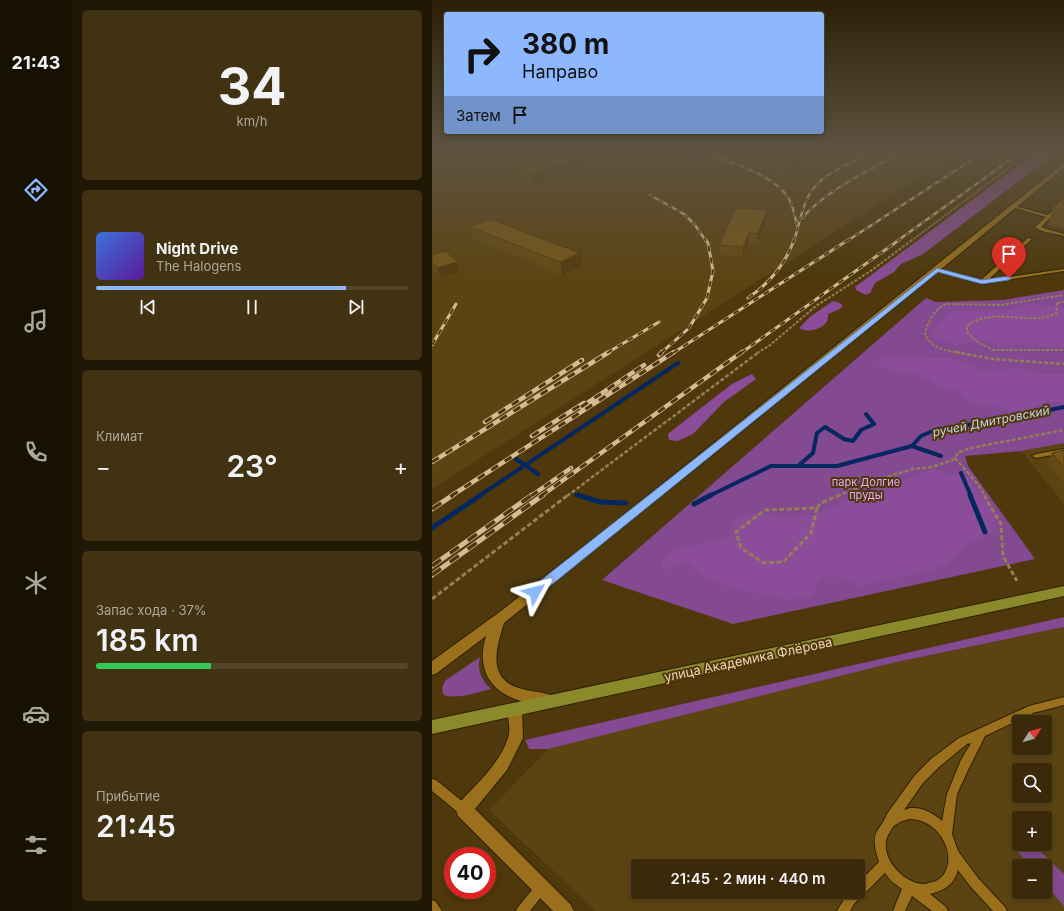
<!DOCTYPE html>
<html lang="ru">
<meta charset="utf-8">
<style>
:root{--surface:#3a2a09;--page:#413212;--text:#f1f3f6;--muted:#aba79c;--line:#54462a;--accent:#8eb8fd}
body{margin:0;font-family:Inter,sans-serif;background:var(--page);color:var(--text);height:100vh;display:flex;flex-direction:column;font-size:15px;white-space:nowrap}
*{box-sizing:border-box;margin:0}
p{font-size:13px;color:var(--muted)}
.icon{flex:none;width:22px;height:22px;fill:none;stroke:currentColor;stroke-width:2;stroke-linecap:round;stroke-linejoin:round}
.map{position:relative;flex:1;overflow:hidden}
.drawer{display:flex;flex-direction:column;gap:10px;padding:10px;background:#201705;width:360px}
.drawer>*{flex:none}
.guide{position:absolute;left:12px;top:12px;width:380px;height:122px;border-radius:4px;box-shadow:0 2px 6px #0003,0 0 0 1px var(--line);background:#8eb8fd;color:#111;overflow:hidden}
.needle{width:26px;rotate:53deg}
.controls{position:absolute;left:580px;top:715px;display:grid;gap:8px}
.controls a{display:grid;place-items:center;width:40px;height:40px;border-radius:4px;background:var(--surface);box-shadow:0 2px 6px #0003,0 0 0 1px var(--line);font-size:20px}
.speed{position:absolute;left:12px;top:847px;display:flex;gap:8px;font-size:20px;font-weight:700;text-align:center}
.speed>*{display:grid;place-content:center;width:52px;height:52px;border-radius:50%;background:var(--surface);box-shadow:0 2px 6px #0003,0 0 0 1px var(--line);line-height:1}
.speed .limit{border:6px solid #d22;background:#fff;color:#111}
.pin{position:absolute;display:grid;place-items:center;width:34px;height:34px;color:#fff;margin:-41px -17px;border-radius:50% 50% 50% 0;rotate:-45deg;box-shadow:0 0 4px #0007}
.pin .icon{rotate:45deg}
.me{position:absolute;width:44px;margin:-22px;rotate:52deg;stroke-linejoin:round;filter:drop-shadow(0 0 3px #0008)}
.turn{display:flex;align-items:center;gap:14px;height:84px;padding:0 12px;font-size:18px}
.turn .icon{width:52px;height:52px;stroke-width:2.5}
.turn b{display:block;font-size:28px;line-height:34px}
.then{display:flex;align-items:center;height:38px;padding:0 12px;background:#0003;gap:8px;font-size:15px}
.big{font-size:30px;font-weight:600;line-height:1.1}
.drawer .card{flex:1;display:flex;flex-direction:column;justify-content:center;gap:6px;min-width:0;padding:0 14px;border-radius:6px;background:var(--page)}
.drawer .dial{align-items:center;gap:0}
.dial b{font-size:52px;line-height:1}
.song{display:flex;align-items:center;gap:12px}
.cover{width:48px;height:48px;border-radius:6px;background:linear-gradient(135deg,hsl(220 70% 55%),hsl(270 70% 35%))}
.played{height:4px;border-radius:2px;background:linear-gradient(90deg,var(--accent) 80%,var(--line) 80%)}
.keys{display:flex;justify-content:space-around;direction:ltr}
.heat{display:flex;justify-content:space-between;align-items:center;font-size:22px;direction:ltr}
.charge{height:6px;border-radius:3px;background:linear-gradient(90deg,#34c759 37%,var(--line) 0)}
.trip{position:absolute;left:199px;top:859px;width:234px;height:40px;border-radius:4px;background:var(--surface);box-shadow:0 2px 6px #0003,0 0 0 1px var(--line);font-weight:600;line-height:40px;text-align:center}
main{display:flex;flex:1;min-height:0}
.tabs{display:flex;flex-direction:column;width:72px;justify-content:space-around;align-items:center;background:#171104;color:var(--muted)}
.tabs .icon{width:28px;height:28px}
.tabs .current{color:var(--accent)}
.tabs b{font-size:18px;color:var(--text)}
.map>svg:first-child{display:block}
.built{fill:#5c4312;fill-rule:evenodd}
.green{fill:#834991}
.forest{fill:#8b4c9a}
.lines{fill:none;stroke-linecap:round;stroke-linejoin:round}
.stream-far1{stroke:#042760;stroke-width:4}
.stream{stroke:#042760;stroke-width:5}
.service-casing{stroke:#2e2108;stroke-width:2}
.minor-casing{stroke:#2e2108;stroke-width:2}
.tertiary-casing{stroke:#2e2108;stroke-width:2}
.secondary-casing{stroke:#2e2108;stroke-width:2}
.path-far3{stroke:#947e55;stroke-width:1.5;stroke-dasharray:2.5 1;stroke-linecap:butt}
.path-far2{stroke:#947e55;stroke-width:2;stroke-dasharray:3 1.5;stroke-linecap:butt}
.path-far1{stroke:#947e55;stroke-width:2.5;stroke-dasharray:4 2;stroke-linecap:butt}
.path{stroke:#947e55;stroke-width:3;stroke-dasharray:5 2.5;stroke-linecap:butt}
.service{fill:#9a701c;fill-rule:evenodd}
.minor{fill:#9a701c;fill-rule:evenodd}
.tertiary{fill:#9a701c;fill-rule:evenodd}
.secondary{fill:#8b8a2b;fill-rule:evenodd}
.rail-far3-casing{stroke:#d2bb95;stroke-width:2.5}
.rail-far2-casing{stroke:#d2bb95;stroke-width:3}
.rail-far1-casing{stroke:#d2bb95;stroke-width:4.5}
.rail-casing{stroke:#d2bb95;stroke-width:5}
.rail-far3{stroke:#4e380c;stroke-width:1.5;stroke-dasharray:5;stroke-linecap:butt}
.rail-far2{stroke:#4e380c;stroke-width:2;stroke-dasharray:6;stroke-linecap:butt}
.rail-far1{stroke:#4e380c;stroke-width:3;stroke-dasharray:8;stroke-linecap:butt}
.rail{stroke:#4e380c;stroke-width:3.5;stroke-dasharray:11;stroke-linecap:butt}
.wall{fill:#654a15}
.shaded-wall{fill:#533c11}
.building{fill:#765618;stroke:#533c11}
.route{fill:#8eb8fd;stroke:#5c78a4}
.labels{text-anchor:middle;dominant-baseline:central;stroke-width:4;stroke-linejoin:round;paint-order:stroke}
.park-label{font-size:11px;fill:#eaa7fa;stroke:#4e380c}
.water-label{font-size:12px;font-style:italic;fill:#c7d5ea;stroke:#4e380c}
.near-street-label{font-size:13px;fill:#edd6b1;stroke:#4e380c}
</style>
<main>
<nav class="tabs">
<b>21:43</b>
<svg class="icon current" aria-label="directions" viewBox="0 0 24 24"><path d="M12 3l9 9-9 9-9-9zM9 14v-3h6M13 9l2 2-2 2"/></svg>
<svg class="icon" aria-label="music" viewBox="0 0 24 24"><path d="M9 18V5l10-2v13"/><circle cx="6" cy="18" r="3"/><circle cx="16" cy="16" r="3"/></svg>
<svg class="icon" aria-label="phone" viewBox="0 0 24 24"><path d="M5 4h4l2 5-3 2q2 4 5 5l2-3 5 2v4C11 20 4 13 5 4z"/></svg>
<svg class="icon" aria-label="climate" viewBox="0 0 24 24"><path d="M12 3v18M4 7l16 10M4 17L20 7"/></svg>
<svg class="icon" aria-label="car" viewBox="0 0 24 24"><path d="M5 17H2v-5l4-1 3-4h7l3 4 3 1v5h-3M9 17h6M6 11h13"/><circle cx="7" cy="17" r="2"/><circle cx="17" cy="17" r="2"/></svg>
<svg class="icon" aria-label="filters" viewBox="0 0 24 24"><path d="M4 7h16M4 17h16"/><circle cx="9" cy="7" r="2"/><circle cx="15" cy="17" r="2"/></svg>
</nav>
<section class="drawer">
<div class="card dial"><b>34</b><p>km/h</p></div>
<div class="card">
<div class="song"><i class="cover"></i><div><b>Night Drive</b><p>The Halogens</p></div></div>
<div class="played"></div>
<div class="keys"><svg class="icon" aria-label="previous" viewBox="0 0 24 24"><path d="M18 5L8 12l10 7zM5 5v14"/></svg><svg class="icon" aria-label="pause" viewBox="0 0 24 24"><path d="M8 5v14M16 5v14"/></svg><svg class="icon" aria-label="next" viewBox="0 0 24 24"><path d="M6 5l10 7-10 7zM19 5v14"/></svg></div>
</div>
<div class="card"><p>Климат</p>
<div class="heat"><a>−</a><b class="big">23°</b><a>+</a></div>
</div>
<div class="card"><p>Запас хода · 37%</p><b class="big">185 km</b><div class="charge"></div></div>
<div class="card"><p>Прибытие</p><b class="big">21:45</b></div>
</section>
<div class="map">
<svg width="632" height="911" viewBox="0 0 632 911">
<rect width="100%" height="100%" fill="#4e380c"/>
<path class="built" d="M0,152h528l-528,337z
M632,443v61l-43,-53z
M632,627v284h-468l-107,-101 59,-61 344,-86zM587,722h26v26h-26zM587,770h26v26h-26zM587,818h26v26h-26zM206,866h220v26h-220zM587,866h26v26h-26z"/>
<path class="green" d="M632,290v153l-43,8 -56,5 3,10 67,93 -302,65 -131,-44 324,-282 10,4 67,-2z
M632,617v10l-172,36 -344,86h-19l-4,-9z
M48,657c-3,13 1,23 11,32 -14,3 -33,11 -47,6 -3,-6 -2,-9 2,-15z
M583,840h4v4l12,1 11,8 22,21v32l-19,-22v-18h-15c-6,-8 -15,-15 -15,-26z"/>
<path class="forest" d="M605,152h20l-134,102 -22,10 -7,8 -19,11 -5,10 -4,2 -10,-5 -1,-3z
M401,301l7,2 3,3 -3,3 -12,5c0,2 0,5 -1,7 -5,9 -20,12 -28,7l11,-11z
M595,304h10l27,4v39l-42,-2 -23,2 -10,-5 -15,-1 -19,5 -21,-9 -2,-6 19,-19c23,-4 54,3 76,-8z
M465,357l50,1 13,2 20,11 37,-3 13,2 13,4h21v28l-18,1 -21,7 -14,1 -13,-5 -28,-2 -15,-14 -13,-1 -20,-13 -12,-3h-13l-22,-10 9,-5z
M320,374l4,5 -32,23 -31,32 -15,7 -9,-1 -1,-6 6,-5 58,-45z
M502,469l11,4 21,3 29,35 1,16 -13,12 -20,7 -10,13 -16,10 -79,17 -16,-9h-23l-6,18 -22,5 -24,-6 -23,-2 -42,-16 -15,-13 -23,7 -3,-10c16,-16 47,-17 69,-22l1,-16 21,-9 26,3 36,-1 35,-16z"/>
<g class="lines">
<path class="stream-far1" d="M480,446l29,10
M84,459l22,15
M366,466l15,-13 4,-20 8,-6 19,12 9,2 8,-11 13,-6 -8,-10
M529,473l10,23
M144,495l5,1
M47,496l199,-133
M277,496l62,-30h66l75,-20 9,-10 14,-6 71,-11 58,-12"/>
<path class="stream" d="M146,495l22,7 26,1
M538,495l15,37
M262,504l17,-9
M0,528l49,-33"/>
<g class="service-casing">
<path id="service" d="M631,201h1v3l-23,23 5,2 18,5v2l-22,-5 -6,-3v-2l10,-9 -34,-10 2,-1 34,9z
M596,238l4,1 -44,41 76,-11v2l-82,13 -47,-14 2,-1 44,11z
M632,449v4l-28,5 -4,-2 4,-2z
M632,697v8l-31,8 -48,23 -16,32 -12,26 -5,40 6,17 20,27 27,29 2,4h-14l-23,-25 -12,-16c-5,16 -13,20 -28,24l16,13 2,4h-16l-20,-15 -7,15h-12l9,-22 -11,-8 -6,-8 -31,31 -4,7h-13l9,-15 3,-4h9v-9l21,-21c-3,-10 -7,-22 -2,-31 4,-6 8,-11 10,-17l28,-39 16,-16 28,-21 70,-32zM539,743l-10,17 -14,34 -5,27c-9,-9 -26,-17 -38,-11l19,-27 16,-16 28,-23zM477,819c5,0 11,1 15,3 17,7 30,31 22,48 -2,6 -7,10 -13,12 -3,0 -6,2 -9,2 -22,0 -49,-32 -34,-52 1,-2 3,-6 5,-7 4,-3 10,-5 14,-6z
M0,779l4,1 32,26 1,4 -1,4 -4,1 -4,-1 -28,-23z
M109,882l4,2 2,4 -2,4 -15,19h-14l2,-4 19,-23z
M0,900l4,2 6,9h-10z"/>
</g>
<g class="minor-casing">
<path id="minor" d="M83,703l5,1 2,5 1,29 -16,32 -32,39 96,96 3,6h-21l-95,-95 -2,-6 2,-6c17,-18 43,-42 50,-66 4,-11 -3,-23 2,-34z"/>
</g>
<g class="tertiary-casing">
<path id="tertiary" d="M632,163v5l-169,139 -391,316c-7,23 -18,55 15,65 11,4 23,3 34,8l2,4 -2,4c-8,3 -16,1 -24,-1 -36,-7 -54,-31 -43,-67l-49,37 -5,2v-14l69,-50 108,-84z"/>
</g>
<g class="secondary-casing">
<path id="secondary" d="M632,586v10l-632,138v-14z"/>
</g>
<path class="path-far3" d="M479,241l119,-89"/>
<path class="path-far2" d="M625,303l-1,11c-29,12 -63,-8 -89,12v6l9,9 17,9h71
M626,303l6,-1
M325,353l12,-7 47,-40 56,-36 40,-30
M528,353c-14,-2 -29,-5 -35,-19 3,-13 9,-24 21,-30l55,1 63,-10"/>
<path class="path-far1" d="M523,352l38,7 71,5
M523,458l21,24 9,14
M135,496l192,-144
M405,496l49,-19 27,-8 19,-2 21,-7 6,-8 12,-4 93,-18"/>
<path class="path" d="M552,495l17,29 2,32 14,25
M385,508l-6,25 -28,29 -19,1 -23,-15 -5,-16 29,-22z
M385,508l4,-5 19,-8
M0,599l136,-104"/>
<use href="#service" class="service"/>
<use href="#minor" class="minor"/>
<use href="#tertiary" class="tertiary"/>
<use href="#secondary" class="secondary"/>
<g class="rail-far3-casing">
<path id="rail-far3" d="M264,152c28,8 73,19 91,44 6,8 8,19 10,29
M218,195l34,19 11,11 11,16
M370,218c27,-30 65,-46 99,-66
M362,241c5,-15 7,-31 14,-44 11,-24 44,-34 65,-45
M415,241l137,-89
M465,241l124,-89"/>
</g>
<g class="rail-far2-casing">
<path id="rail-far2" d="M316,298c22,-15 37,-33 46,-58
M0,345l24,-41
M175,353l52,-31
M229,353l28,-25 18,-30 6,-27 -5,-28 -2,-3
M241,353l175,-113
M309,353l158,-113"/>
</g>
<g class="rail-far1-casing">
<path id="rail-far1" d="M227,355l3,-3
M149,407l63,-42
M53,422l97,-62
M100,436l52,-33
M0,462l177,-110
M19,496l223,-144
M99,496l40,-28
M109,496l201,-144"/>
</g>
<g class="rail-casing">
<path id="rail" d="M0,509l21,-14
M0,566l100,-71
M0,575l111,-80"/>
</g>
<use href="#rail-far3" class="rail-far3"/>
<use href="#rail-far2" class="rail-far2"/>
<use href="#rail-far1" class="rail-far1"/>
<use href="#rail" class="rail"/>
</g>
<path class="wall" d="M132,152h51v3l-81,30 -15,-5 -3,-11z
M389,158l-31,16 -16,-4 1,-11z
M632,198v31l-16,-4 5,-17z
M335,219l-9,24h-9l-6,13 -24,-1v-10z
M38,227l110,26 2,13 -20,9 -89,-36z
M0,255l25,7 3,10 -20,6 -8,-10z
M632,450v33l-17,-19 5,-11z"/>
<path class="shaded-wall" d="M160,152h23v3l-81,30 -2,-11z
M380,152h9v6l-31,16v-11z
M335,210v9l-9,24v-9z
M317,233v10l-6,13v-9z
M148,253l2,13 -20,9 -2,-13z
M25,262l3,10 -20,6 -3,-10z"/>
<path class="building" d="M132,152h28l-60,22 -16,-5z
M357,152h23l-22,11 -15,-4z
M632,198v13l-11,-3z
M304,208l31,2 -9,24 -9,-1 -6,14 -24,-2z
M58,219l90,34 -20,9 -90,-35z
M14,251l11,11 -20,6 -5,-6v-7z
M632,450v17l-12,-14z"/>
<linearGradient id="sky" x2="0" y2="1"><stop stop-color="#2b1f07"/><stop offset="0.54" stop-color="#5d5340"/><stop offset="1" stop-color="#5d5340" stop-opacity="0"/></linearGradient>
<rect width="632" height="280" fill="url(#sky)"/>
<path class="route" d="M505,268l45,12 27,-4 3,2 -3,2 -27,4 -44,-12 -399,323 -4,1 -4,-1 -1,-3 1,-4z"/>
<g class="labels">
<g class="park-label">
<text x="434" y="482">парк Долгие<tspan x="434" dy="13">пруды</tspan></text>
</g>
<g class="water-label">
<text transform="translate(559 421) rotate(-11)">ручей Дмитровский</text>
</g>
<g class="near-street-label">
<text transform="translate(316 659) rotate(-12)">улица Академика Флёрова</text>
</g>
</g>
</svg>
<div class="controls">
<a><svg class="needle" viewBox="-14 -14 28 28"><path d="M0-13l5 13h-10z" fill="#e53935"/><path d="M0 13l5-13h-10z" fill="#aba79c"/></svg></a>
<a><svg class="icon" aria-label="search" viewBox="0 0 24 24"><circle cx="10" cy="10" r="6"/><path d="M15 15l6 6"/></svg></a>
<a>+</a>
<a>−</a>
</div>
<div class="speed"><div class="limit">40</div></div>
<div class="pin" style="left:577px;top:278px;background:#d93025"><svg class="icon" aria-label="arrive" viewBox="0 0 24 24"><path d="M6 21V4h12l-3 4 3 4H6"/></svg></div>
<svg class="me" style="left:103px;top:592px" viewBox="-20 -20 40 40"><path d="M0-17L14 15 0 8-14 15z" fill="#8eb8fd" stroke="#fff" stroke-width="4"/></svg>
<div class="trip">21:45 · 2 мин · 440 m</div>
<div class="guide">
<div class="turn"><svg class="icon" aria-label="right" viewBox="0 0 24 24"><path d="M7 20v-9h11M14 6l5 5-5 5"/></svg><div><b>380 m</b>Направо</div></div>
<div class="then">Затем<svg class="icon" aria-label="arrive" viewBox="0 0 24 24"><path d="M6 21V4h12l-3 4 3 4H6"/></svg></div>
</div>
</div>
</main>
